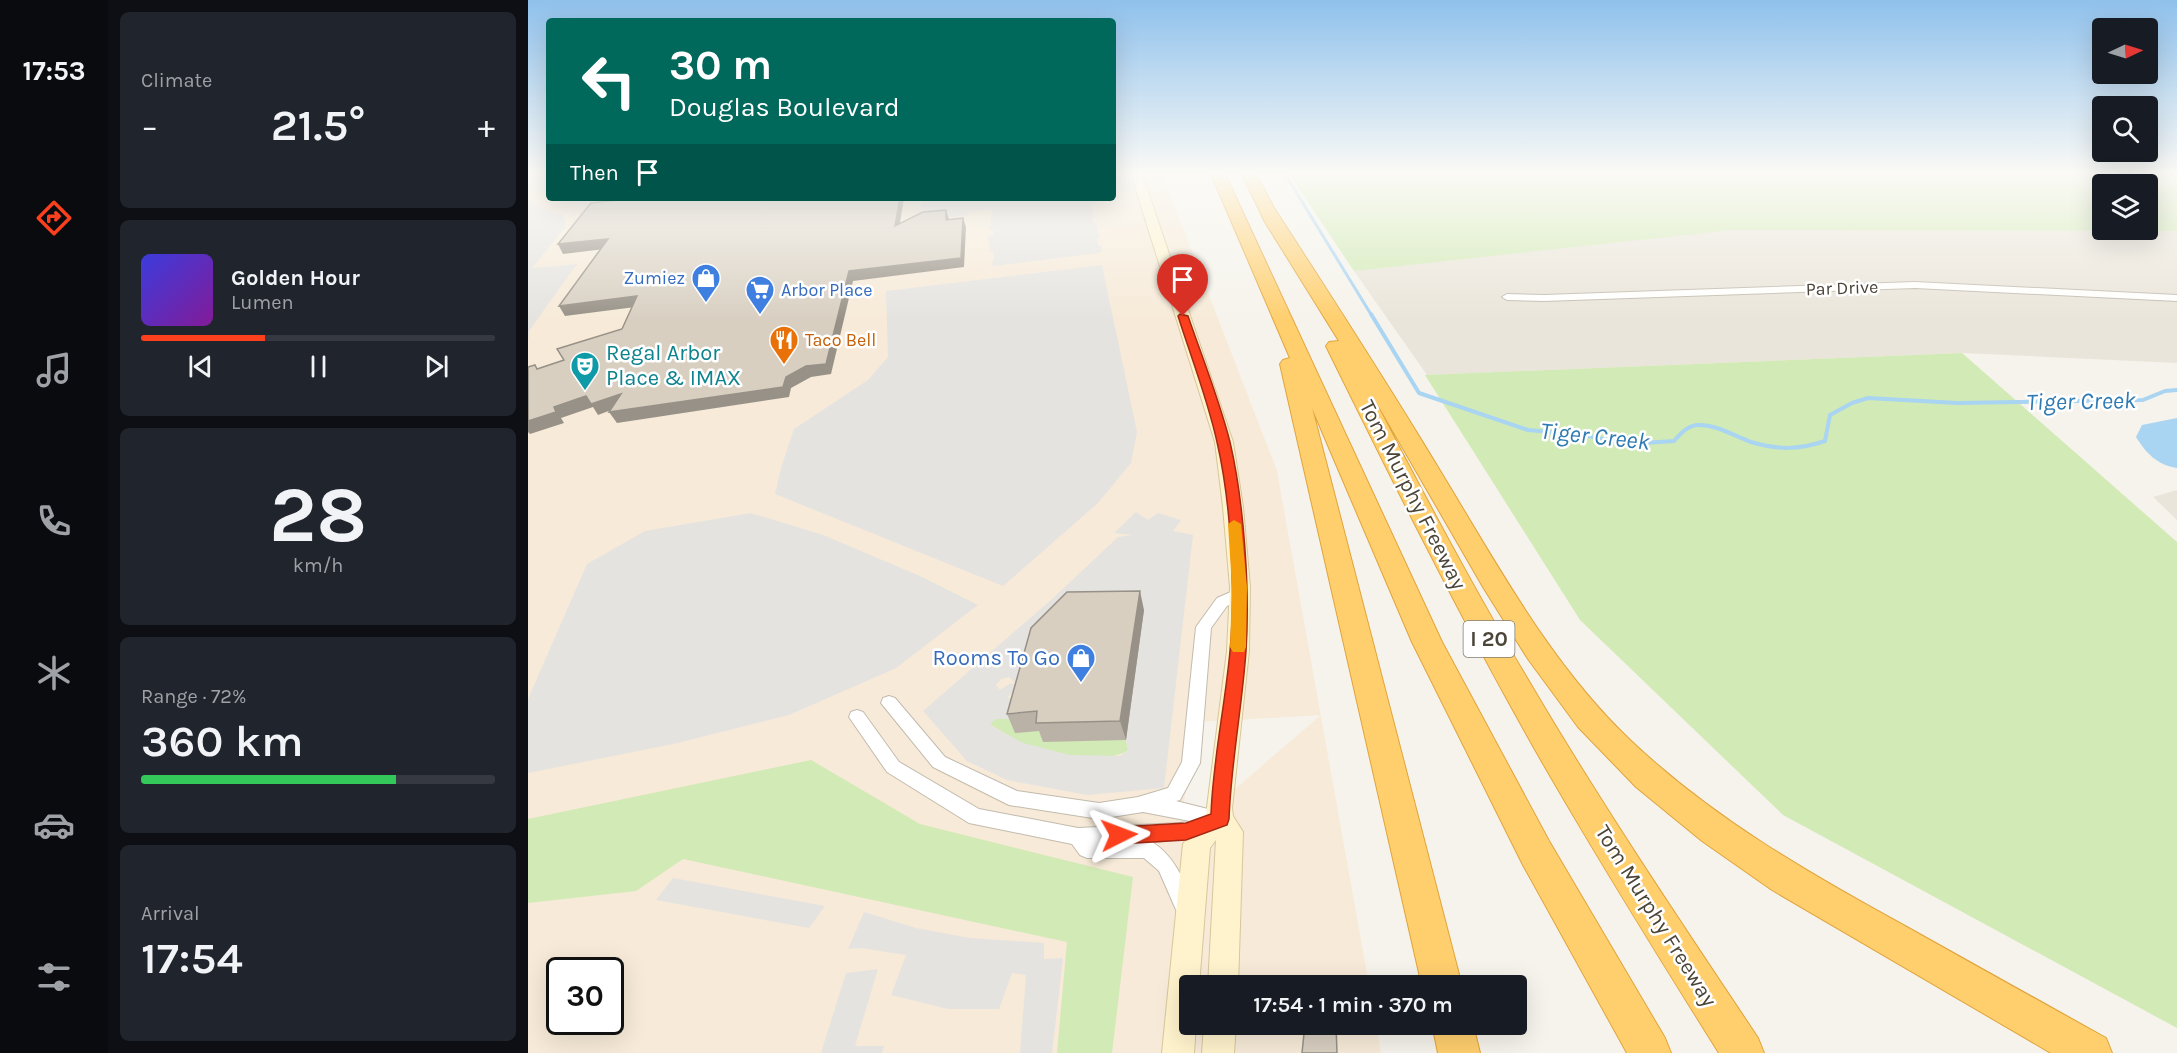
<!DOCTYPE html>
<meta charset="utf-8">
<style>
:root{--surface:#171b24;--page:#20242c;--text:#f1f3f6;--muted:#9ea1a6;--line:#363941;--accent:#fc3f1d}
body{margin:0;font-family:Karla,sans-serif;background:var(--page);color:var(--text);height:100vh;display:flex;flex-direction:column;font-size:22px;white-space:nowrap}
*{box-sizing:border-box;margin:0}
p{font-size:20px;color:var(--muted)}
.icon{flex:none;width:33px;height:33px;fill:none;stroke:currentColor;stroke-width:2;stroke-linecap:round;stroke-linejoin:round}
.map{position:relative;flex:1;overflow:hidden}
.panel{display:flex;flex-direction:column;gap:12px;padding:12px;background:#0d0f14;width:420px}
.panel>*{flex:none}
.guide{position:absolute;left:18px;top:18px;width:570px;height:183px;border-radius:6px;box-shadow:0 6px 24px #0002;background:#00695c;color:#fff;overflow:hidden}
.needle{width:39px;rotate:86deg}
.tools{position:absolute;left:1564px;top:18px;display:grid;gap:12px}
.tools a{display:grid;place-items:center;width:66px;height:66px;border-radius:6px;background:var(--surface);box-shadow:0 6px 24px #0002;font-size:30px}
.speed{position:absolute;left:18px;top:957px;display:flex;gap:12px;font-size:30px;font-weight:700;text-align:center}
.speed>*{display:grid;place-content:center;width:78px;height:78px;border-radius:50%;background:var(--surface);box-shadow:0 6px 24px #0002;line-height:1}
.speed .limit{border:3px solid #111;border-radius:9px;background:#fff;color:#111}
.pin{position:absolute;display:grid;place-items:center;width:51px;height:51px;color:#fff;margin:-62px -26px;border-radius:50% 50% 50% 0;rotate:-45deg;box-shadow:0 0 6px #0007}
.pin .icon{rotate:45deg}
.me{position:absolute;width:66px;margin:-33px;rotate:87deg;stroke-linejoin:round;filter:drop-shadow(0 0 4px #0008)}
.turn{display:flex;align-items:center;gap:21px;height:126px;padding:0 24px;font-size:27px}
.turn .icon{width:78px;height:78px;stroke-width:2.5}
.turn b{display:block;font-size:42px;line-height:51px}
.then{display:flex;align-items:center;height:57px;padding:0 24px;background:#0003;gap:12px;font-size:22px}
.big{font-size:45px;font-weight:600;line-height:1.1}
.panel .tile{flex:1;display:flex;flex-direction:column;justify-content:center;gap:9px;min-width:0;padding:0 21px;border-radius:9px;background:var(--page)}
.panel .dial{align-items:center;gap:0}
.dial b{font-size:78px;line-height:1}
.song{display:flex;align-items:center;gap:18px}
.cover{width:72px;height:72px;border-radius:9px;background:linear-gradient(135deg,hsl(240 70% 55%),hsl(290 70% 35%))}
.played{height:6px;border-radius:3px;background:linear-gradient(90deg,var(--accent) 35%,var(--line) 35%)}
.keys{display:flex;justify-content:space-around;direction:ltr}
.heat{display:flex;justify-content:space-between;align-items:center;font-size:33px;direction:ltr}
.charge{height:9px;border-radius:4px;background:linear-gradient(90deg,#34c759 72%,var(--line) 0)}
.trip{position:absolute;left:651px;top:975px;width:348px;height:60px;border-radius:6px;background:var(--surface);box-shadow:0 6px 24px #0002;font-weight:600;line-height:60px;text-align:center}
main{display:flex;flex:1;min-height:0}
.dock{display:flex;flex-direction:column;width:108px;justify-content:space-around;align-items:center;background:#090b0e;color:var(--muted)}
.dock .icon{width:42px;height:42px}
.dock .current{color:var(--accent)}
.dock b{font-size:27px;color:var(--text)}
.map>svg:first-child{display:block}
.residential{fill:#eae5da}
.commercial{fill:#f7ead8;fill-rule:evenodd}
.green{fill:#d2eab5;fill-rule:evenodd}
.parking{fill:#e5e3e0;fill-rule:evenodd}
.water{fill:#a9d4f2}
.lines{fill:none;stroke-linecap:round;stroke-linejoin:round}
.stream-far1{stroke:#a9d4f2;stroke-width:3}
.stream{stroke:#a9d4f2;stroke-width:4}
.minor-casing{stroke:#c2bbae;stroke-width:2}
.secondary-casing{stroke:#d6c79b;stroke-width:2}
.motorway-casing{stroke:#e0a43c;stroke-width:2}
.minor{fill:#fff;fill-rule:evenodd}
.secondary{fill:#fff3cd;fill-rule:evenodd}
.motorway{fill:#ffcf6e;fill-rule:evenodd}
.wall{fill:#bab2a6}
.shaded-wall{fill:#979187}
.building{fill:#d8cfc1;stroke:#979187;stroke-width:1.5}
.route{fill:#fc3f1d;stroke:#a42913;stroke-width:1.5}
.slow{fill:#f59e0b}
.labels{text-anchor:middle;dominant-baseline:central;stroke-width:5;stroke-linejoin:round;paint-order:stroke}
.far-shop-label{font-size:18px;fill:#366cbe;stroke:#fff;text-anchor:end}
.far-street-label{font-size:18px;fill:#4b4439;stroke:#fff}
.far-food-label{font-size:18px;fill:#c56008;stroke:#fff;text-anchor:start}
.shield{fill:#fff;stroke:#817c74;stroke-width:1.5}
.shield-label{font-size:21px;font-weight:bold;fill:#4b4439}
.culture-label{font-size:22px;fill:#0d838f;stroke:#fff;text-anchor:start}
.street-label{font-size:22px;fill:#4b4439;stroke:#fff}
.shop-label{font-size:22px;fill:#366cbe;stroke:#fff;text-anchor:end}
.water-label{font-size:24px;font-style:italic;fill:#2e7ab2;stroke:#fff}
</style>
<main>
<nav class="dock">
<b>17:53</b>
<svg class="icon current" aria-label="directions" viewBox="0 0 24 24"><path d="M12 3l9 9-9 9-9-9zM9 14v-3h6M13 9l2 2-2 2"/></svg>
<svg class="icon" aria-label="music" viewBox="0 0 24 24"><path d="M9 18V5l10-2v13"/><circle cx="6" cy="18" r="3"/><circle cx="16" cy="16" r="3"/></svg>
<svg class="icon" aria-label="phone" viewBox="0 0 24 24"><path d="M5 4h4l2 5-3 2q2 4 5 5l2-3 5 2v4C11 20 4 13 5 4z"/></svg>
<svg class="icon" aria-label="climate" viewBox="0 0 24 24"><path d="M12 3v18M4 7l16 10M4 17L20 7"/></svg>
<svg class="icon" aria-label="car" viewBox="0 0 24 24"><path d="M5 17H2v-5l4-1 3-4h7l3 4 3 1v5h-3M9 17h6M6 11h13"/><circle cx="7" cy="17" r="2"/><circle cx="17" cy="17" r="2"/></svg>
<svg class="icon" aria-label="filters" viewBox="0 0 24 24"><path d="M4 7h16M4 17h16"/><circle cx="9" cy="7" r="2"/><circle cx="15" cy="17" r="2"/></svg>
</nav>
<section class="panel">
<div class="tile"><p>Climate</p>
<div class="heat"><a>−</a><b class="big">21.5°</b><a>+</a></div>
</div>
<div class="tile">
<div class="song"><i class="cover"></i><div><b>Golden Hour</b><p>Lumen</p></div></div>
<div class="played"></div>
<div class="keys"><svg class="icon" aria-label="previous" viewBox="0 0 24 24"><path d="M18 5L8 12l10 7zM5 5v14"/></svg><svg class="icon" aria-label="pause" viewBox="0 0 24 24"><path d="M8 5v14M16 5v14"/></svg><svg class="icon" aria-label="next" viewBox="0 0 24 24"><path d="M6 5l10 7-10 7zM19 5v14"/></svg></div>
</div>
<div class="tile dial"><b>28</b><p>km/h</p></div>
<div class="tile"><p>Range · 72%</p><b class="big">360 km</b><div class="charge"></div></div>
<div class="tile"><p>Arrival</p><b class="big">17:54</b></div>
</section>
<div class="map">
<svg width="1649" height="1053" viewBox="0 0 1649 1053">
<rect width="100%" height="100%" fill="#f6f3ec"/>
<path class="residential" d="M1204,230l445,1v132l-215,-10 -535,22 -73,-104 134,-19z
M1649,490v30l-24,-23z"/>
<path class="commercial" d="M0,174h21v24h564v-24h49l115,297 92,514 -179,1v38l186,1 5,28h-853zM793,715l-143,123 19,-116zM32,970h50v52h-50z"/>
<path class="green" d="M761,174h888v57l-445,-1 -378,41zM1620,184v46h-45v-46z
M1434,353l215,189v486l-394,-213 -203,-195 -155,-245z
M467,719h24l26,11 81,10 2,10c-22,16 -81,3 -105,-7 -12,-5 -23,-13 -34,-19z
M283,760l109,64 213,53 -21,176h-55l10,-111 -384,-83 -47,32 -108,12v-84z"/>
<path class="parking" d="M400,198h161l6,19 -3,1 1,5h3l4,15 -3,1 1,6h3l1,5 -3,3 -105,13 -3,-1 3,-7 -1,-6h-3l-2,-16 5,-1v-5h-3l2,-21 -24,3v3l-47,5v-13l1,-4h5z
M0,202l14,7 21,6 3,11 -34,42 45,-4 -48,67 -1,11z
M574,265l35,167 -6,31 -33,40 -95,83 -228,-92 7,-29 12,-36 74,-49 20,-23 -2,-66z
M608,512l12,8 10,-7 23,7 -8,11 20,4 -29,253 -77,7 -80,-15 -40,-19 -44,-50 128,-111 67,-63 14,-2 -18,-2zM498,656l100,84 2,10 -8,6 -50,-1 -47,-12 -33,-18 5,-6h24l6,-21h-18l12,-12 -8,-3 -11,7 -4,-5 5,-6 8,-2 6,6 18,-15 -10,-3 -1,-4z
M223,513l72,22 97,41 58,29 -82,63 -107,47 -111,28 -150,30v-74l59,-135 58,-33z
M145,878l152,28 -16,22 -153,-28z
M336,912l52,16 54,10 74,5v16l19,-1 -11,95h-32l6,-78 -14,-2 -13,36h-51l-57,-14 15,-40 -45,-7 -13,1z
M350,969l-23,77h29l-2,7h-61l25,-80z"/>
<path class="water" d="M1649,418v50c-20,-3 -31,-15 -41,-31l6,-12z"/>
<g class="lines">
<path class="stream-far1" d="M757,174l87,142"/>
<path class="stream" d="M843,314l48,79 109,37 55,5 46,9 45,-3c6,-7 13,-15 23,-16 19,-1 37,11 54,17 27,8 47,8 74,-1l5,-26 22,-12 16,-5 89,5 186,-3 22,-9 12,-1"/>
<g class="minor-casing">
<path id="minor" d="M1387,282l262,13v6l-262,-13 -371,13 -37,-1 -5,-3 5,-3 37,1z
M712,588l5,1 2,4 -2,4 -18,9 -16,22 -11,135 -20,37 -4,1 44,11 6,2 3,6 -3,6c-22,8 -47,15 -74,16 23,14 32,39 42,63l-3,7 -7,3 -7,-3 -18,-41 -15,-13h-57l-7,-3 -8,-11 -103,-21 -82,-51 -38,-55 2,-5 6,-2 6,2 36,50 80,47 99,19 102,-5 10,-2 -47,-9 -44,7 -90,-14 -76,-38 -52,-64 2,-5 6,-2 6,2 50,59 72,34 82,12 39,-6 30,-9 14,-26 14,-135 21,-29z"/>
</g>
<g class="secondary-casing">
<path id="secondary" d="M603,174h11l91,268 10,65 7,80 -1,64 -17,157 1,8 10,16 -5,154h-30l8,-146 -6,8 -11,138h-9v38h6l-2,29h-32l21,-209 13,-20 10,-9 21,-164 3,-64 -7,-80 -8,-65z
M676,1024h32l-2,29h-32z"/>
</g>
<g class="motorway-casing">
<path id="motorway" d="M683,174h14l217,468 107,199 116,197 6,15h-44l-104,-188 -111,-223 -100,-234 150,578h-40l-142,-622 3,-4 7,-2z
M714,174h14l18,34c57,88 114,176 168,266 56,92 109,191 188,266 81,77 178,133 275,186 67,38 134,75 201,112l6,15h-61l-279,-163 -70,-49 -66,-54 -58,-60 -50,-68 -45,-72 -112,-194c51,98 102,195 159,290 71,121 150,238 228,355l6,15h-45c-64,-102 -127,-203 -186,-307 -74,-131 -141,-266 -207,-400l3,-4 10,-1 -74,-119z
M904,1024h41l7,29h-42z"/>
</g>
<use href="#minor" class="minor"/>
<use href="#secondary" class="secondary"/>
<use href="#motorway" class="motorway"/>
</g>
<path class="wall" d="M616,610l-18,130 -83,2 -4,-11 -24,2 -8,-19z"/>
<path class="shaded-wall" d="M372,198h4l-6,37 -3,-9z
M418,210l3,9 -3,1z
M435,218l3,9 -2,40 -111,14 -22,93 -20,3 -20,11 -2,9 -172,26 -8,-11 177,-35 63,-106z
M80,239l5,9 -50,6 -5,-10z
M109,296l6,10 -78,10 -6,-10z
M93,394l6,10 -29,11 -5,-8 -32,11 3,5 -34,11 -2,-2v-11l26,-14 32,-11z
M612,591l4,19 -18,130 -6,-19z"/>
<path class="building" d="M109,198h263l-5,28 28,-14 23,-2v10l17,-2 -2,40 -112,13 -23,93 -20,2 -20,11 -3,10 -174,25 12,-18 -30,10 -5,-8 -32,11 2,5 -28,9v-54l7,-2 2,4 27,-9 -7,-11 65,-20 15,-33 -78,10 49,-67 -50,5 33,-41z
M612,591l-20,130 -84,2 1,-12 -30,3 24,-86 36,-36z
M777,1024h31l1,29h-35z"/>
<linearGradient id="sky" x2="0" y2="1"><stop stop-color="#8fc1ec"/><stop offset="0.54" stop-color="#fbfaf6"/><stop offset="1" stop-color="#fbfaf6" stop-opacity="0"/></linearGradient>
<rect width="1649" height="321" fill="url(#sky)"/>
<path class="route" d="M652,314l8,2c14,41 31,83 42,126 14,60 20,148 16,209 -4,57 -15,112 -17,168l-2,6 -41,15 -67,4 -7,-3 -3,-6 3,-6 7,-2 67,-4 25,-9c2,-55 14,-108 19,-163 6,-61 1,-148 -13,-209 -9,-42 -26,-85 -39,-126z"/>
<path class="slow" d="M706,520l7,4 6,63 -1,60 -2,5h-11l-3,-5 2,-60 -4,-63z"/>
<defs>
<g id="shop-pin" transform="scale(1.5)"><path d="M0 17L-7.5 6A9.5 9.5 0 1 1 7.5 6Z" fill="#3f7fe0" stroke="#fff"/><path d="M-5-2.5h2.3a2.7 3.5 0 0 1 5.4 0H5L5.5 6h-11ZM-1.5-2.5h3a1.5 2.3 0 0 0-3 0Z" fill="#fff"/></g>
<g id="supermarket-pin" transform="scale(1.5)"><path d="M0 17L-7.5 6A9.5 9.5 0 1 1 7.5 6Z" fill="#3f7fe0" stroke="#fff"/><path d="M-6-5.5h2.5l.6 2H6L4.5 2H-2.5L-4.4-4H-6ZM-1.5 3.2a1.3 1.3 0 1 0 .1 0ZM3 3.2a1.3 1.3 0 1 0 .1 0Z" fill="#fff"/></g>
<g id="restaurant-pin" transform="scale(1.5)"><path d="M0 17L-7.5 6A9.5 9.5 0 1 1 7.5 6Z" fill="#e8710a" stroke="#fff"/><path d="M-5-6h1v4h1v-4h1v4h1v-4h1v5L-1.5 .5V6h-2V.5L-5-1ZM5-6V6H3V1.5H1.5Q1.5-4 5-6Z" fill="#fff"/></g>
<g id="theatre-pin" transform="scale(1.5)"><path d="M0 17L-7.5 6A9.5 9.5 0 1 1 7.5 6Z" fill="#0f9aa8" stroke="#fff"/><path d="M-5-5.5Q0-4 5-5.5V0Q5 5 0 6Q-5 5-5 0ZM-3.3-2.5H-1v1.5H-3.3ZM1-2.5H3.3v1.5H1ZM-2.8 1Q0 5.5 2.8 1Z" fill="#fff"/></g>
</defs>
<g fill-rule="evenodd">
<use href="#shop-pin" x="178" y="278"/>
<use href="#supermarket-pin" x="232" y="290"/>
<use href="#restaurant-pin" x="256" y="340"/>
<use href="#theatre-pin" x="57" y="366"/>
<use href="#shop-pin" x="553" y="658"/>
</g>
<g class="labels">
<g class="far-shop-label">
<text x="157" y="278">Zumiez</text>
<text x="253" y="290" text-anchor="start">Arbor Place</text>
</g>
<g class="far-street-label">
<text transform="translate(1314 288) rotate(-2)">Par Drive</text>
</g>
<g class="far-food-label">
<text x="277" y="340">Taco Bell</text>
</g>
<rect class="shield" x="935.5" y="621" width="51" height="36" rx="4.5"/>
<g class="shield-label">
<text x="961" y="639">I 20</text>
</g>
<g class="culture-label">
<text x="78" y="353">Regal Arbor<tspan x="78" dy="25">Place &amp; IMAX</tspan></text>
</g>
<g class="street-label">
<text transform="translate(885 495) rotate(63)">Tom Murphy Freeway</text>
<text transform="translate(1128 916) rotate(58)">Tom Murphy Freeway</text>
</g>
<g class="shop-label">
<text x="532" y="658">Rooms To Go</text>
</g>
<g class="water-label">
<text transform="translate(1553 401) rotate(-1)">Tiger Creek</text>
<text transform="translate(1067 436) rotate(6)">Tiger Creek</text>
</g>
</g>
</svg>
<div class="tools">
<a><svg class="needle" viewBox="-14 -14 28 28"><path d="M0-13l5 13h-10z" fill="#e53935"/><path d="M0 13l5-13h-10z" fill="#9ea1a6"/></svg></a>
<a><svg class="icon" aria-label="search" viewBox="0 0 24 24"><circle cx="10" cy="10" r="6"/><path d="M15 15l6 6"/></svg></a>
<a><svg class="icon" aria-label="layers" viewBox="0 0 24 24"><path d="M12 4l9 5-9 5-9-5zM3 14l9 5 9-5"/></svg></a>
</div>
<div class="speed"><div class="limit">30</div></div>
<div class="pin" style="left:655px;top:316px;background:#d93025"><svg class="icon" aria-label="arrive" viewBox="0 0 24 24"><path d="M6 21V4h12l-3 4 3 4H6"/></svg></div>
<svg class="me" style="left:591px;top:835px" viewBox="-20 -20 40 40"><path d="M0-17L14 15 0 8-14 15z" fill="#fc3f1d" stroke="#fff" stroke-width="4"/></svg>
<div class="trip">17:54 · 1 min · 370 m</div>
<div class="guide">
<div class="turn"><svg class="icon" aria-label="left" viewBox="0 0 24 24"><path d="M17 20v-9H6M10 6l-5 5 5 5"/></svg><div><b>30 m</b>Douglas Boulevard</div></div>
<div class="then">Then<svg class="icon" aria-label="arrive" viewBox="0 0 24 24"><path d="M6 21V4h12l-3 4 3 4H6"/></svg></div>
</div>
</div>
</main>
